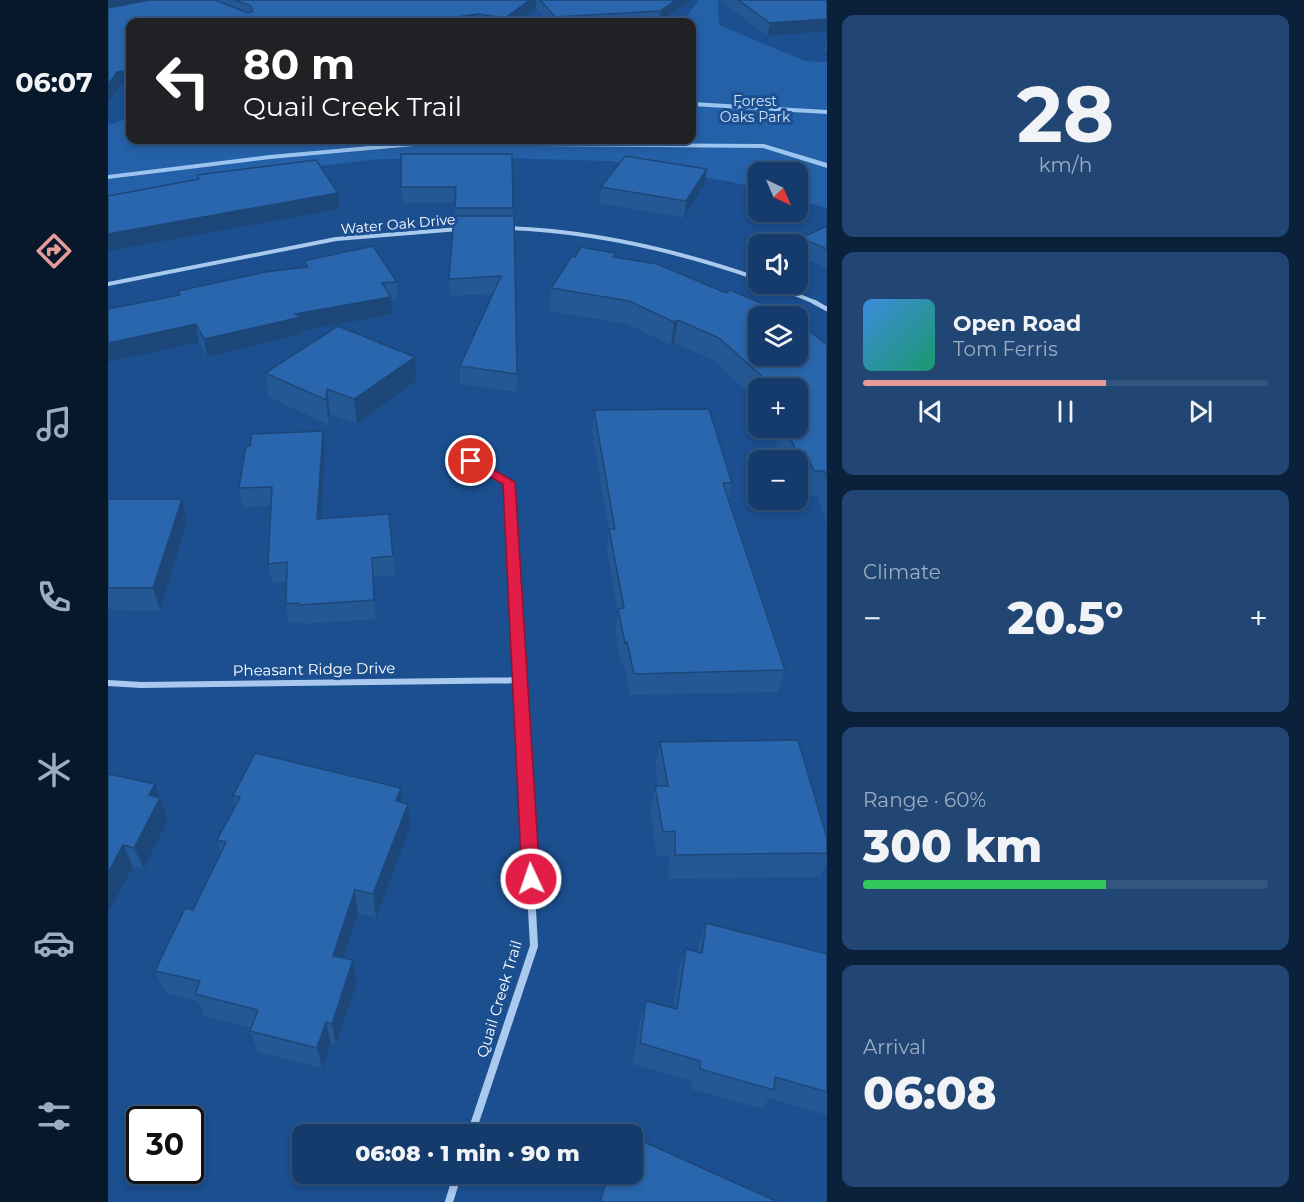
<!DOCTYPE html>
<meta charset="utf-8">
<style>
:root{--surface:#143b6b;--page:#214673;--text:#f1f3f6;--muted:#9dadc1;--line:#33557e;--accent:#e69b98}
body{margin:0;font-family:Montserrat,sans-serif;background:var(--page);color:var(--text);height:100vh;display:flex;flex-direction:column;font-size:22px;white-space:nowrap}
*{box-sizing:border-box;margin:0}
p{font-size:20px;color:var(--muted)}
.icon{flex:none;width:33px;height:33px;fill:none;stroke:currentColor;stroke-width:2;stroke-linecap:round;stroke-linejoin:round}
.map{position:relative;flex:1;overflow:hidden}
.details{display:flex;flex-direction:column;gap:15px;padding:15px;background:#0b203b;width:477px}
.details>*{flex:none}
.hud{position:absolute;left:18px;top:18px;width:570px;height:126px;border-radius:12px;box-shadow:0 3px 9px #0003,0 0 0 2px var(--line);background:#202124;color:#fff;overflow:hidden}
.needle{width:39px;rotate:136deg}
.controls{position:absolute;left:640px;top:162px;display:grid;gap:12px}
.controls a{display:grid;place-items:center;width:60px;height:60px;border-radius:12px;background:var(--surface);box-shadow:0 3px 9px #0003,0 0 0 2px var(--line);font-size:30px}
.speed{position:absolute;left:18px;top:1106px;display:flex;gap:12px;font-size:30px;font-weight:700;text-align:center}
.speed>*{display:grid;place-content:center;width:78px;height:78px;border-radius:50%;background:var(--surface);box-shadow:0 3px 9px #0003,0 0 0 2px var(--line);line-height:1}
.speed .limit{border:3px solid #111;border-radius:9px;background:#fff;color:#111}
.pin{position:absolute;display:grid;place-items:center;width:51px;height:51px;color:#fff;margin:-26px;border:3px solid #fff;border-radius:50%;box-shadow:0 2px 6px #0007}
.me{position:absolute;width:66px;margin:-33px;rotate:357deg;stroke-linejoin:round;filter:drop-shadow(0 0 4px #0008)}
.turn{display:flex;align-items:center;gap:21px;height:126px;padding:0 18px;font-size:27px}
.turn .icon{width:78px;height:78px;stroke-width:2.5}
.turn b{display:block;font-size:42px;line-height:51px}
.big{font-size:45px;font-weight:800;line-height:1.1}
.details .card{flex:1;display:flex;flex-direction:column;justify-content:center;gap:9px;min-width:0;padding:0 21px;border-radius:12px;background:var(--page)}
.details .dial{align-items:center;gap:0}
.dial b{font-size:78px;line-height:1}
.song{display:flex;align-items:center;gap:18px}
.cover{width:72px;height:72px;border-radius:9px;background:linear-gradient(135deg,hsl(210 70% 55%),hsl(160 70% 35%))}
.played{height:6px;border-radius:3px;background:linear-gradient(90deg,var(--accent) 60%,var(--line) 60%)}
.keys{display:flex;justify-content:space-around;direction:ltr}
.heat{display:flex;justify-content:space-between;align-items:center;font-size:33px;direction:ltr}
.charge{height:9px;border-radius:4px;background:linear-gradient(90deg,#34c759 60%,var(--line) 0)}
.trip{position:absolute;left:184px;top:1124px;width:351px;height:60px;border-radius:12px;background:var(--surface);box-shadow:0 3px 9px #0003,0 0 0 2px var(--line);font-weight:800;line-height:60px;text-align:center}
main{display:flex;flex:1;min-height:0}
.tabs{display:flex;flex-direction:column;width:108px;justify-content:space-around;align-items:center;background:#08182b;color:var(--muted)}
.tabs .icon{width:42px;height:42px}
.tabs .selected{color:var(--accent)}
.tabs b{font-size:27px;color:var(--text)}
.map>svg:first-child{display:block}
.green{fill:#2461a8}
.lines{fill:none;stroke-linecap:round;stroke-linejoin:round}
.stream{fill:#9cc4f0;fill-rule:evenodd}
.street-far3{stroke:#a9c9ee;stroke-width:4}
.street-far2{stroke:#a9c9ee;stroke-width:4.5}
.street-far1{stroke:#a9c9ee;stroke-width:6}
.street{stroke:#a9c9ee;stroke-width:8}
.wall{fill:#245895}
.shaded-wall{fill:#1d4779}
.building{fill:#2a66ad;stroke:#1d4779;stroke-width:1.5}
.route{fill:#e11d48;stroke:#92132f;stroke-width:1.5}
.labels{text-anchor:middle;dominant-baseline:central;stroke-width:6;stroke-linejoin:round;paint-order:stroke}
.far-park-label{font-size:14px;fill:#cfe3fa;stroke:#1b4f8f}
.far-street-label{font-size:14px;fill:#fff;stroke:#1b4f8f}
.street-label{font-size:15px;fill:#fff;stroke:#1b4f8f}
</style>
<main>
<nav class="tabs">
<b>06:07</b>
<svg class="icon selected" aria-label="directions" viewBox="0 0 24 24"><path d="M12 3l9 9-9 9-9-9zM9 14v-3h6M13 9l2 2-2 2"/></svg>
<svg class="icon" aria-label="music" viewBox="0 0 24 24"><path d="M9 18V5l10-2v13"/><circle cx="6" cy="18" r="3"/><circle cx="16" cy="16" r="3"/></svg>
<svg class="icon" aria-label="phone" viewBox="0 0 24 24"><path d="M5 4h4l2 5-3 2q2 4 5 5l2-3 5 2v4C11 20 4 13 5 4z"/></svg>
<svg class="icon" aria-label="climate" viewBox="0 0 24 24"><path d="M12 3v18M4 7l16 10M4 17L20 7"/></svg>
<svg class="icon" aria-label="car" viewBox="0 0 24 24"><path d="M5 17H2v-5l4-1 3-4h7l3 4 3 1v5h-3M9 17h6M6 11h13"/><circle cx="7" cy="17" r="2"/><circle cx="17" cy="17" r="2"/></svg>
<svg class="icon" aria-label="filters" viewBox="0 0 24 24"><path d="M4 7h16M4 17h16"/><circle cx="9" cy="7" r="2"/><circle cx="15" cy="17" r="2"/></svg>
</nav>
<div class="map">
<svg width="719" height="1202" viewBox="0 0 719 1202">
<rect width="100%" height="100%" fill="#1b4f8f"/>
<path class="green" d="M590,0h20l1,25 86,36 22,1v146l-29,-8v-28h-39v17l-27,-7 -121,-21 -114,-3 -119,1 -99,12 -171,29v-75l22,-7v22h562v-118h-8z"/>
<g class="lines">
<path class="stream" d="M584,102l135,8v4l-135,-8z
M328,140l4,2 324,2 63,19v5l-64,-20 -338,-3 -155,14 -162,20v-4l162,-20z"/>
<path class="street-far3" d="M398,228c88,3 170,22 253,51
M0,284l228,-45 123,-10
M662,284l47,19"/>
<path class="street-far2" d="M706,302l13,7
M363,461l38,21 2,45"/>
<path class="street-far1" d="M403,526l16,294
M0,683l33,2 379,-5"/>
<path class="street" d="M363,1134l63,-188 -7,-127
M341,1202l9,-29"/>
</g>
<path class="wall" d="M0,0h584l-32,22h-111l-13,-14 -20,14h-386v62l-10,1 -12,19z
M612,0h107l-60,36z
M719,40v11h-3z
M293,154l112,54 4,166 -1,18 -56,-8v-18l33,-72 -43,2 -1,-17 6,-76h-53z
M599,169l-3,16 -20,33 -85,-15 2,-16z
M719,226v42l-29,-12 3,-18z
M507,253v4l212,88v178l-11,-28 -9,1 -9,-21v-15h-15l-13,-31v-1h28v-40h-39v15l-44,-42 -41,-18 -3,2 -44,-21 -77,-13 1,-23 24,-31z
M196,261l93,21 1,17 -7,1 1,14 -89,17v3l-96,23 -8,-15 -20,-46 -1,-5 127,-24z
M307,357l1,24 -59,43 -27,-10 -1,11 -60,-28 -4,-24z
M486,410l138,73 -4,17 57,170 -7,22 -148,3 -6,-31h-3l-6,-34 3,-17 -11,-63 2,-19 -17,-100z
M217,450l-4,68 72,38 2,19 -22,2 3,42 -74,5 -1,-2 -12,1 -3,-19 1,-23 -15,2 -4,-19 3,-58 -28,1 -4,-19z
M0,499l79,23 -27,89 -49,-1 -3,-6z
M552,742l167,96v25l-7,14 -152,2 1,-23h-12l-7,-45 5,-25h3l-3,-19z
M0,774l47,10 13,36 -24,49 -11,-2 -25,46z
M125,796l169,6 8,26 -34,90 -18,-5 -14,45 13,25 -21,62 -5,-2 -9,25 -64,-16 -8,-21 1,-3 -47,-12 -6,-15 -32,-8 -11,-22 38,-61 28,-58 -4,-12 18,-35z
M598,923l121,31v161l-58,-17 -6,11 -71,-20v-8l-59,-17 7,-42 6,-21 27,7 5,-37 8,-22 11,3 1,-6z"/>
<path class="shaded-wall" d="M0,0h69l-69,13z
M422,0h6v8l-20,14h-11v-4z
M568,0h16l-33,22 1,-11z
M370,14v8h-57z
M719,19v12l-60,5 3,-13z
M22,70v14l-10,1 -12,19v-19l9,-13z
M599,169l-3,16 -20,33 2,-17z
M230,193l1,16 -231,42v-17z
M283,297l1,17 -89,17v3l-96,23 -3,-18 91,-25z
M570,320l-4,23 -3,2 3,-23z
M88,324l3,18 -91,20v-19z
M307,357l1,24 -59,43 -3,-25z
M219,389l3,25 -1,11 -3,-25z
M215,431l2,19 -5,88 -3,-19z
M74,499l5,23 -27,89 -7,-23z
M264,558l1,19 3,42 -2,-19z
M47,784l13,36 -24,49 -10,-21 15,-53z
M293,788l1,25 -6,-12z
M300,804l2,24 -34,90 -3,-24z
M15,845l10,22 -25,46v-40z
M247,890l3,23 -21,65 -4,-22z
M245,960l4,23 -21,62 -4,-21z
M218,1022l5,21 -9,25 -5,-20z"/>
<path class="building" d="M41,0h66l33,13 5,-2 -2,-5 -17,-6h296l-25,18 -27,-4 -57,8h-291v19l-2,-1 2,30 -13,2 -9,13v-77z
M432,0h136l-16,11 -105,6z
M630,0h89v19l-57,4z
M293,154h111l1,54h-58l1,-21h-55z
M517,156l82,13 -21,32 -85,-14z
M208,160l22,33 -230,41v-38l91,-17 -2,-4z
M346,216h60l3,158 -57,-8 41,-90 -52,3z
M719,226v23l-26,-11z
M265,246l24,36 -15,1 9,14 -96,17 6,3 -97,22 -8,-15 -88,19v-34l72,-14 -2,-4 87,-19 43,-5 -4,-6z
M473,247l34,6 -2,4 44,7 69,29 4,-3 59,25 2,1h-32v40h39v-34l29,23v134l-3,-8h-10l-9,-20h-9l-10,-23h12v-40h-23l-56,-50 -41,-18 -4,2 -45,-21 -78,-13 21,-32 3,1z
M230,326l77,31 -61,42 -27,-10 -1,11 -61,-27z
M601,409l23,74h-9l62,187 -151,4 -7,-32 -2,1 -7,-34 6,-1 -15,-79h6l-21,-119z
M215,431l-6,88 72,-5 4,42 -21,2 2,42 -75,5 -1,-2 -12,1 1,-42 -19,2 4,-77 -33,1 7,-42h4l2,-12z
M0,499h74l-29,89h-45z
M690,740l29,98v15l-152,2v-24l-12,1 -8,-46h13l-8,-44z
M147,753l146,35 -5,13 12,3 -35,90 -18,-4 -22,66 20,4 -21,64 -6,-2 -9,26 -67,-17 8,-21 -63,-16 5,-13 -45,-10 30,-63 8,2 33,-68 -9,-2 23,-43 -7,-1z
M0,774l47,10 -6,11 11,3 -26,50 -11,-3 -15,28z
M598,923l121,31v138l-52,-15 -1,13 -74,-21v-8l-60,-18 6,-42 31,8 9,-60 16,4z
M525,1137l145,65h-178l9,-29h24z"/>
<path class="route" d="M363,457l44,25 25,397 -3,6 -6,2 -6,-2 -3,-6 -19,-395 -37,-21 -1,-2z"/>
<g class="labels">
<g class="far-park-label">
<text x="647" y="101">Forest<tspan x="647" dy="16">Oaks Park</tspan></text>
</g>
<g class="far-street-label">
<text transform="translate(290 224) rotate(-5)">Water Oak Drive</text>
</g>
<g class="street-label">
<text transform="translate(206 669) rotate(-1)">Pheasant Ridge Drive</text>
<text transform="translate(391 999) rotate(-73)">Quail Creek Trail</text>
</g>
</g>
</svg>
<div class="controls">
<a><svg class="needle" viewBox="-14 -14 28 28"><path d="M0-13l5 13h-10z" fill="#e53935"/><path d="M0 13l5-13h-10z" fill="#9dadc1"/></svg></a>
<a><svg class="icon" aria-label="sound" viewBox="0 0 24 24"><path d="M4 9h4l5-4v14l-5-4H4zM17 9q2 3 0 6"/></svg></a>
<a><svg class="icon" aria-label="layers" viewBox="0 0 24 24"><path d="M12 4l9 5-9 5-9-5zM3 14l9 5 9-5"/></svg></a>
<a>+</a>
<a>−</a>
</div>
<div class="speed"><div class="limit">30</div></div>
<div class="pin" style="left:363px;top:461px;background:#d93025"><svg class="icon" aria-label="arrive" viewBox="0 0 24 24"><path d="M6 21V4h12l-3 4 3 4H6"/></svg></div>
<svg class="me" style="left:423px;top:879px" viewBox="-20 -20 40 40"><circle r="17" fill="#e11d48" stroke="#fff" stroke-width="3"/><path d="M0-11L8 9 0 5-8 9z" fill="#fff"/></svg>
<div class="trip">06:08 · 1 min · 90 m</div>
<div class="hud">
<div class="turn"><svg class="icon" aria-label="left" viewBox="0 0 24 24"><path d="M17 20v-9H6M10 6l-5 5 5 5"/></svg><div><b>80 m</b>Quail Creek Trail</div></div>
</div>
</div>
<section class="details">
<div class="card dial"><b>28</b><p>km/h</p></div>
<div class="card">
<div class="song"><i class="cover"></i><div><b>Open Road</b><p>Tom Ferris</p></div></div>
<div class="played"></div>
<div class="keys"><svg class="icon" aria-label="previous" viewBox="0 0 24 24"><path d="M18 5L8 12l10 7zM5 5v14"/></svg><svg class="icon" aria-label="pause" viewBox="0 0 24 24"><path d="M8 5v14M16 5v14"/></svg><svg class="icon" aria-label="next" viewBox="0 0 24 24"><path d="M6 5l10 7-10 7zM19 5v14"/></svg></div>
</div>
<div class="card"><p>Climate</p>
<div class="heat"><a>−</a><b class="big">20.5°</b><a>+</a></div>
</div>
<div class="card"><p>Range · 60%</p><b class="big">300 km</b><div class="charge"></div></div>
<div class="card"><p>Arrival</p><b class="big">06:08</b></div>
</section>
</main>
